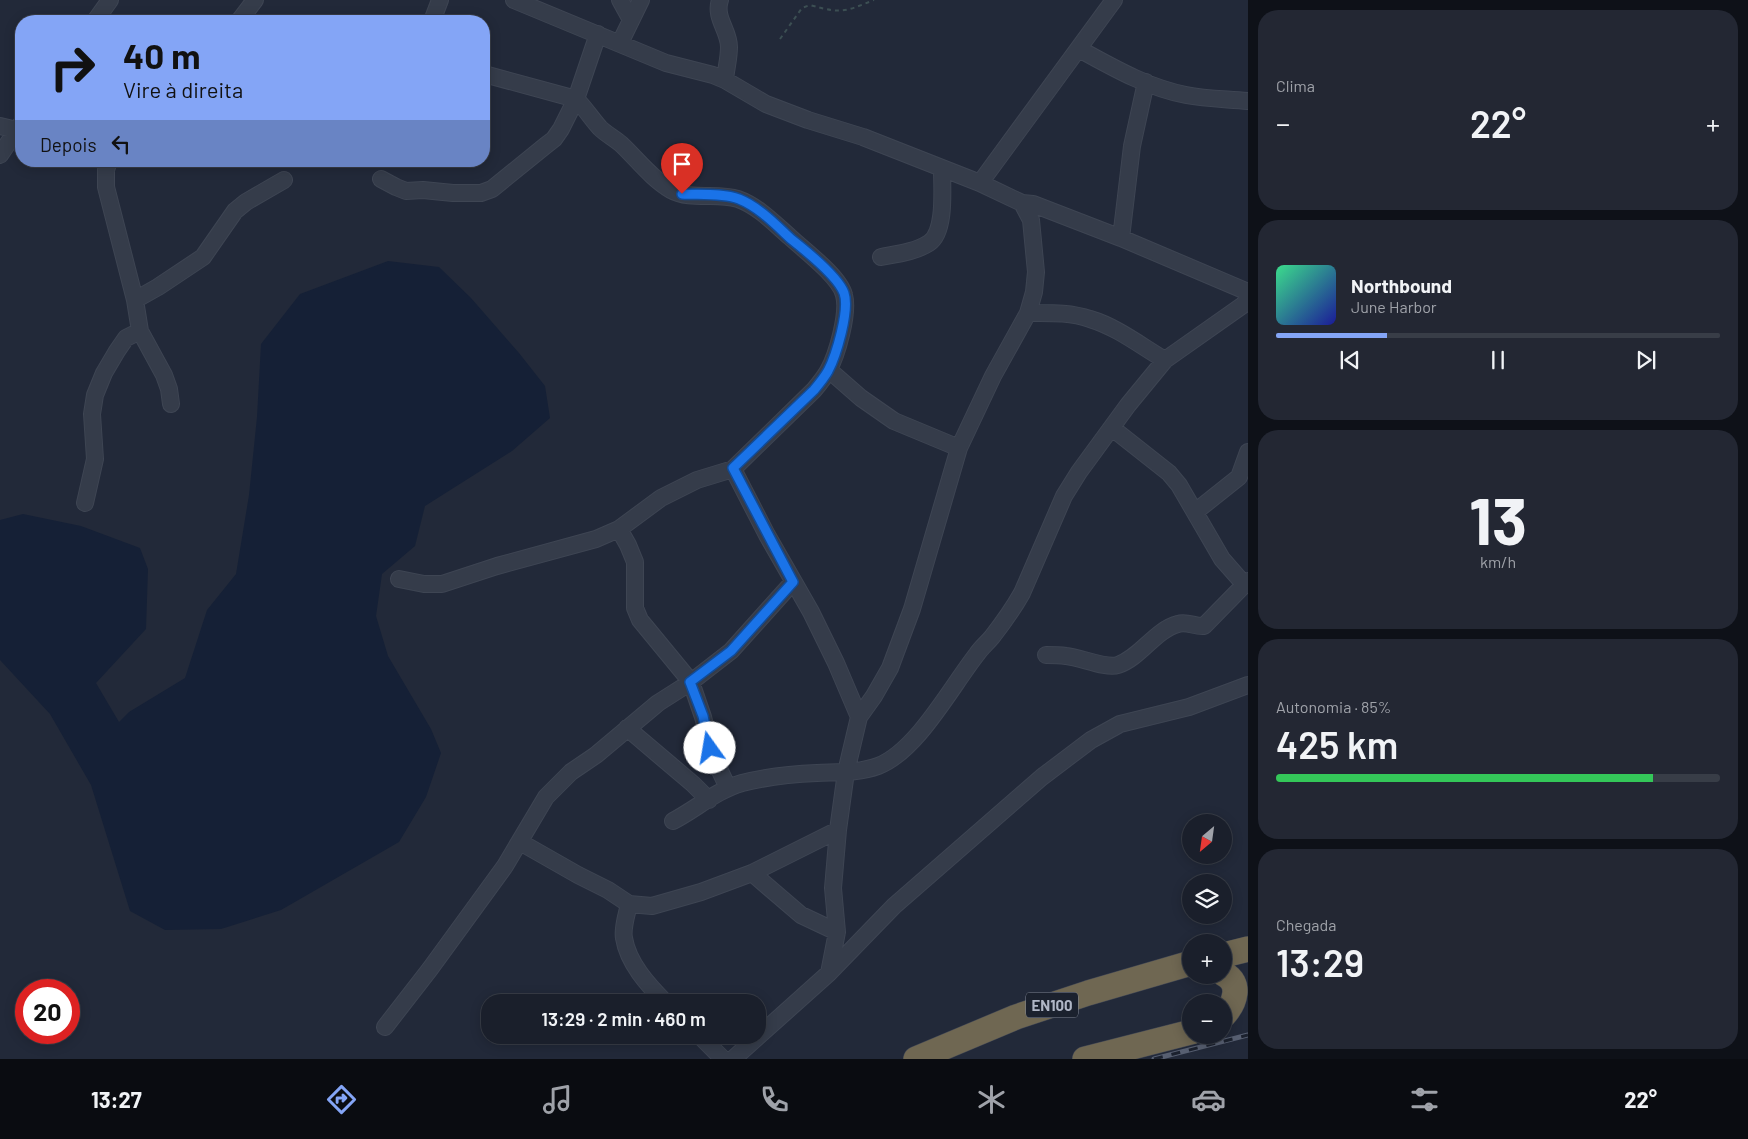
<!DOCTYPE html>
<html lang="pt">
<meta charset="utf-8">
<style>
:root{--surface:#1a1f2b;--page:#232733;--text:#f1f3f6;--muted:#9fa2a9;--line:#383d47;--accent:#84a5f6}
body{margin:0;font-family:Barlow,sans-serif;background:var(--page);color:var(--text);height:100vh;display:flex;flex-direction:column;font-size:19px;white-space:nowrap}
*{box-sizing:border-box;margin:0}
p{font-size:16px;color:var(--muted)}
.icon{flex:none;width:28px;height:28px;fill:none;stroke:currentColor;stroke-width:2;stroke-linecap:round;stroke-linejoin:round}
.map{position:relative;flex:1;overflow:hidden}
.drawer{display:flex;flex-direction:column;gap:10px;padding:10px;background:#0e1118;width:500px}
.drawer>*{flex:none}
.guide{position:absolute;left:15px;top:15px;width:475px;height:152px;border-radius:20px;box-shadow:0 2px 12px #0003,0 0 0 1px var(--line);background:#84a5f6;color:#111;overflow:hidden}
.needle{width:32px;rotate:209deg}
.fabs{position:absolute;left:1182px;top:814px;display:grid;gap:10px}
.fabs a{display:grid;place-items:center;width:50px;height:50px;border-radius:50%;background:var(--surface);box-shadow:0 2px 12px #0003,0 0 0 1px var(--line);font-size:25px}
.speed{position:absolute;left:15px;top:979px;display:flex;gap:10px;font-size:25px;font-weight:700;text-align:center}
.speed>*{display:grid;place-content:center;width:65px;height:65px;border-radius:50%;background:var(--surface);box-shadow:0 2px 12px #0003,0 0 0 1px var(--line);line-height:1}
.speed .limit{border:8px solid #d22;background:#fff;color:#111}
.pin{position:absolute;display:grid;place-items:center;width:42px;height:42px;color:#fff;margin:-51px -21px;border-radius:50% 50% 50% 0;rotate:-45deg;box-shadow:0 0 5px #0007}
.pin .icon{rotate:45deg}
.me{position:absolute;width:55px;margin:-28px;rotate:347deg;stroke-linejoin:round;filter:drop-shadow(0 0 4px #0008)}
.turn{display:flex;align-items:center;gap:18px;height:105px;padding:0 25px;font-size:22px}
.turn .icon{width:65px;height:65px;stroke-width:2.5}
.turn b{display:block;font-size:35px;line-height:42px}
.then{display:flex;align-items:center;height:48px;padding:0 25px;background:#0003;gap:10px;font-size:19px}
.big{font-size:38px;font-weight:600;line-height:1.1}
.drawer .widget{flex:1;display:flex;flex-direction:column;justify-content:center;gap:8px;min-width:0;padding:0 18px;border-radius:20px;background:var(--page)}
.drawer .dial{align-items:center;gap:0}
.dial b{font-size:65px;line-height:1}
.song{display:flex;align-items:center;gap:15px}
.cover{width:60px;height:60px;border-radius:8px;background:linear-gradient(135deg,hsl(150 70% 55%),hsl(240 70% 35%))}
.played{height:5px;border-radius:2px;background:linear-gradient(90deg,var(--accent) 25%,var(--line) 25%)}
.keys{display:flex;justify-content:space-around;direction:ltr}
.heat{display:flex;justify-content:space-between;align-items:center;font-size:28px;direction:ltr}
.charge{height:8px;border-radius:4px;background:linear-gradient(90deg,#34c759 85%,var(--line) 0)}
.trip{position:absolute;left:481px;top:994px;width:285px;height:50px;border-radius:20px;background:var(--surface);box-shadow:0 2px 12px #0003,0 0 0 1px var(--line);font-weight:600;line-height:50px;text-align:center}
.tab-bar{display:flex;height:80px;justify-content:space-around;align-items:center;background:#0a0c11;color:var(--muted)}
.tab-bar .icon{width:35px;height:35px}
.tab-bar .on{color:var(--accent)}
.tab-bar b{font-size:22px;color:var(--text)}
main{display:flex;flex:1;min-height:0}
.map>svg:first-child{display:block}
.water{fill:#152036}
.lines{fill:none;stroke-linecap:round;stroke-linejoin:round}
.minor-casing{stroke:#3e4553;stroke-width:18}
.highway-casing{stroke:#404654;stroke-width:26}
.path{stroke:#3c4f53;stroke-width:2;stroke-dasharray:4 4;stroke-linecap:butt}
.minor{stroke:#353c4a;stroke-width:16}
.highway{stroke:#6f6752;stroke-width:25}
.rail-casing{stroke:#575f71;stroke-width:5}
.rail{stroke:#1b212e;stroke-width:3;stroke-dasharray:9;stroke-linecap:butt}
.route-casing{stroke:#114b97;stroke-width:12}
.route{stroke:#1a73e8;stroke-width:9}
.labels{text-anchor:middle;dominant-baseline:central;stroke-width:5;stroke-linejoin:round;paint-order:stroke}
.shield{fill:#1b212e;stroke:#838998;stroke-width:1}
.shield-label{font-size:15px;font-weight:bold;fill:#b0b6c6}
</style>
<main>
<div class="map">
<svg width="1248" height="1059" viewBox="0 0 1248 1059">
<rect width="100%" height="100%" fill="#222939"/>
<path class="water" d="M388,261l51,6 32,31 48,55 26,33 5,32 -38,33 -87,55 -10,40 -33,28 -6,42 12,40 43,73 10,24 -15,44 -27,45 -118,68 -60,19 -56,1 -35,-19 -39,-126 -41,-71 -50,-54v-140l23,-6 58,12 59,22 8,21 -2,60 -50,54 23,39 10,-10 56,-34 22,-68 29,-36 13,-79 8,-78 4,-73 39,-50z"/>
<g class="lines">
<g class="minor-casing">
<path id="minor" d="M514,0l152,63 47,12 12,5 41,24 42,16 55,17 117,46 42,20 9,17 5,52 -2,20 -6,21 -35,63 -34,72 -47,161 -22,59 -16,28 -15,21 -13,55 -8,58 -5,58 4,44 -8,41 -96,86
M620,0l11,20
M720,0c-6,18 9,30 9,47 0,11 -3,22 -4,33
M95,21l15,-21
M239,21l16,-21
M432,21l8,-21
M620,43l21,-43
M1079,49c33,18 69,39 107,46 20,4 41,4 62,6
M0,126l21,5
M0,155l21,-31
M109,161l-3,9v17l29,113 5,31 24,44 5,14 2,15
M381,179l15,8 10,4 17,-1 30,3h28l11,-4 53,-43 9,-7 7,-10 15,-30 22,-65
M980,183l134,-183
M1022,203l11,1 88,34 127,54
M1121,238l11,-92 14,-64
M881,257c16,-3 34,-5 48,-14 17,-11 13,-55 13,-74
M135,300l23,-13 45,-30 32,-46 11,-9 38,-22
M1028,313c21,0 42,-1 62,6 27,8 51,27 75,41
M829,370l32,28 33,23 65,27
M1112,428l57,45 10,12 43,74 22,25
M733,469l34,66 44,77 25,51 23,54
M85,503l10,-44 -3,-45 3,-19 9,-22 13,-22 9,-13 14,-7
M1195,512l44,-35 9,-25
M619,529l9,16 7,17v46l5,12 51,62 12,35 11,41 14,30
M399,579l25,5h18l55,-18 99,-27 23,-10 42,-31 36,-18 36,-11 81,-79c5,-6 10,-12 14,-19 9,-16 21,-58 16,-76 -4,-18 -40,-45 -54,-58 -15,-13 -32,-31 -52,-38 -21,-7 -47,2 -67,-9 -19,-11 -34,-31 -50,-46 -7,-6 -15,-10 -21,-16 -9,-10 -15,-20 -24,-29l-92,-25
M1046,655c7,0 13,0 20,1 14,1 40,13 52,9 23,-8 37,-35 60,-41 9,-3 17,3 26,2l44,-45
M627,728l66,56 16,16
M673,821c23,-12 44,-31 69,-38 24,-6 51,-9 75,-10 20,-1 42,0 61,-7 39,-15 73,-79 99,-112 4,-6 10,-11 15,-17 11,-14 21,-28 30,-44l42,-97 15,-24 49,-67 37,-45 78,-55 5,-6
M520,842l58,33 30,15 21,14 23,2 49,-14 51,-19 86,-43
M752,873l49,42 36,17
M629,904c-2,10 -7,24 -5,34 4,25 24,47 41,64
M829,973l65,-67 148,-129 49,-37 29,-16 69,-17 59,-22
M385,1027l45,-58 75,-103 41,-69 25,-25 25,-17 62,-52 33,-21 40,-31 62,-69
M699,1035l24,24"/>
</g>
<g class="highway-casing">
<path id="highway" d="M1224,955l24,-6
M1224,974c18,9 11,29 0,41
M916,1059l100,-42 72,-24 103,-30
M1085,1059l106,-27"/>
</g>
<path class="path" d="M780,39l22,-31 8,-3c32,9 34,7 64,-5"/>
<use href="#minor" class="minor"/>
<use href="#highway" class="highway"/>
<g class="rail-casing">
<path id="rail" d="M1154,1059l94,-24"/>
</g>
<use href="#rail" class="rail"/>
</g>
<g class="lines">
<g class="route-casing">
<path id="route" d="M682,194c18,1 40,-1 57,5 20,8 37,26 52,40 14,11 47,38 53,54 6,17 -8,63 -16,78 -4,7 -9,13 -14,19l-81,78 60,114 -62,69 -41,31 13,34 7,32"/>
</g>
<use href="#route" class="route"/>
</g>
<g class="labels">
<rect class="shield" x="1026" y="992.5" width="52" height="25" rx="4"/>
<g class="shield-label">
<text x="1052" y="1005">EN100</text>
</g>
</g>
</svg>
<div class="fabs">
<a><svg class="needle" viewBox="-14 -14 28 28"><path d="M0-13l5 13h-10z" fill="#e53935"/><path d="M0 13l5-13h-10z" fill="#9fa2a9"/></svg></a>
<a><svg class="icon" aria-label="layers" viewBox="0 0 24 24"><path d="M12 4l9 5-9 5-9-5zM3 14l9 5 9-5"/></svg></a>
<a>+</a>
<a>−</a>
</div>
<div class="speed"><div class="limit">20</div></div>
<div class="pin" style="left:682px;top:194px;background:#d93025"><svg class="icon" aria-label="arrive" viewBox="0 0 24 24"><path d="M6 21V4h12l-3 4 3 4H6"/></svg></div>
<svg class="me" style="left:710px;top:748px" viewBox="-20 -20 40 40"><circle r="19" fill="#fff"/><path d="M0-13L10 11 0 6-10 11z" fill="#1a73e8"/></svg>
<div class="trip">13:29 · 2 min · 460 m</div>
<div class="guide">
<div class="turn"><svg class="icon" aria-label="right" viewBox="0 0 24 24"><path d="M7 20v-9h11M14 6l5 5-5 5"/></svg><div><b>40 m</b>Vire à direita</div></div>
<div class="then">Depois<svg class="icon" aria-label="left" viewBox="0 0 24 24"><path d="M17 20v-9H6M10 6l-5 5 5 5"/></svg></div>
</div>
</div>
<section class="drawer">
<div class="widget"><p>Clima</p>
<div class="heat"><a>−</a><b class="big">22°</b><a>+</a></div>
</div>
<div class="widget">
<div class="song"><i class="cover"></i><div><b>Northbound</b><p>June Harbor</p></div></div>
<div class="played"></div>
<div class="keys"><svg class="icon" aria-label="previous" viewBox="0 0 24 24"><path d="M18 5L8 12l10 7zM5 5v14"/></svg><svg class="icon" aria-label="pause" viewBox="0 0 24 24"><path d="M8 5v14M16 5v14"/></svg><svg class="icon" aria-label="next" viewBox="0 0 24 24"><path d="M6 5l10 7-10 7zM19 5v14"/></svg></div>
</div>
<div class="widget dial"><b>13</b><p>km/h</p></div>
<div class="widget"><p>Autonomia · 85%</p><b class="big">425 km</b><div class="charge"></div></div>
<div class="widget"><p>Chegada</p><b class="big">13:29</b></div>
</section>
</main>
<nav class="tab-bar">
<b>13:27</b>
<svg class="icon on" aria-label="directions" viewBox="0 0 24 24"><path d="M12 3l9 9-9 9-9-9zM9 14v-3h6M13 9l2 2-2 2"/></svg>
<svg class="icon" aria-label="music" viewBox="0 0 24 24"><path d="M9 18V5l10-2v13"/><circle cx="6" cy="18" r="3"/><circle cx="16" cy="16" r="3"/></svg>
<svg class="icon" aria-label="phone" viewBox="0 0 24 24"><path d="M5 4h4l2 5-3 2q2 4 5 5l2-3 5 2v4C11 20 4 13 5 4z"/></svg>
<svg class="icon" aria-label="climate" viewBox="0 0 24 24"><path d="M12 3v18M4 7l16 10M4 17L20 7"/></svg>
<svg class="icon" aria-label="car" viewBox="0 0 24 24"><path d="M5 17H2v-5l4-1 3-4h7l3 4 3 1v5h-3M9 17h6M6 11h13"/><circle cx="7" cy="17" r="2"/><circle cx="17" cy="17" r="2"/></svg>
<svg class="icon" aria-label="filters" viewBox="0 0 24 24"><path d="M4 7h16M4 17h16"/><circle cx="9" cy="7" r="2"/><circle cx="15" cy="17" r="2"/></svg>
<b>22°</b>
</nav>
